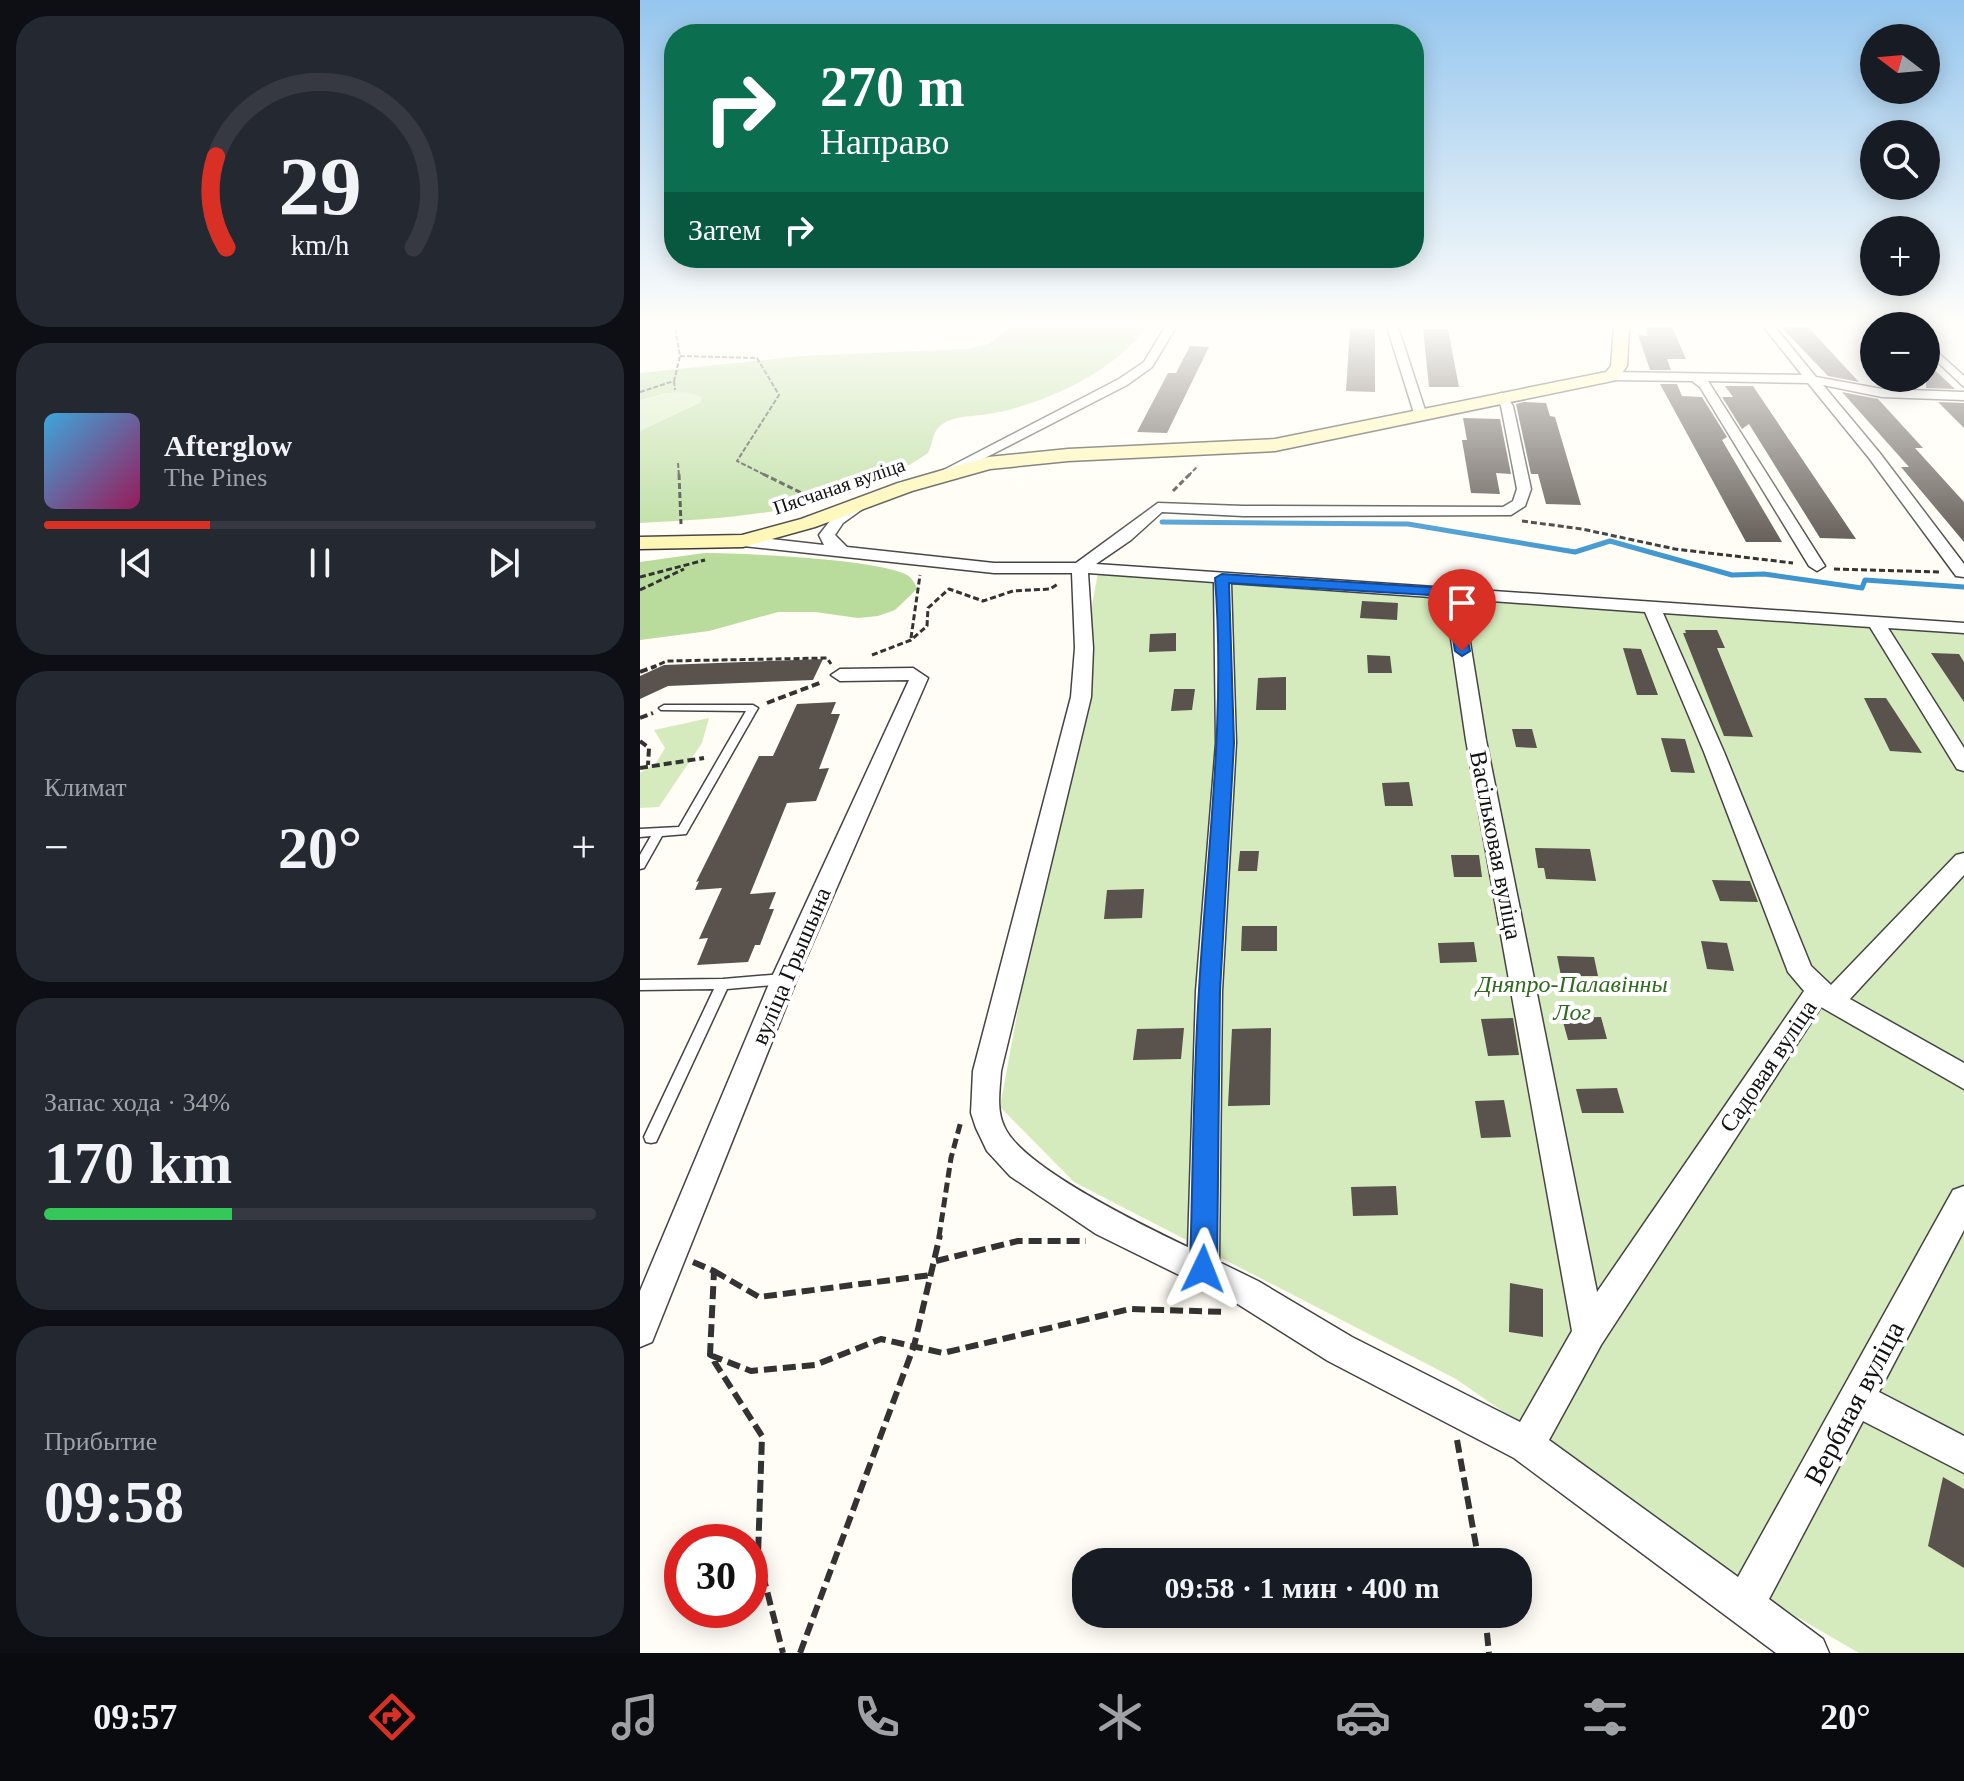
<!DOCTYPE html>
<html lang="ru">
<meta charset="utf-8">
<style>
:root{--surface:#171b24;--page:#242831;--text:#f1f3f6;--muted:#9ea1a6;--line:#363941;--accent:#d93025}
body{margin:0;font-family:"Times New Roman",serif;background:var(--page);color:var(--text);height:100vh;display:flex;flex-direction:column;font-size:30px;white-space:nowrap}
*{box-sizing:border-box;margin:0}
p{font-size:26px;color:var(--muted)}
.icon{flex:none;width:44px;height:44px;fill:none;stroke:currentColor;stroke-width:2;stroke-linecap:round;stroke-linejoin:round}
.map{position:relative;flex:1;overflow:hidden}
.drawer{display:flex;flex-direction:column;gap:16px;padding:16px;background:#0d0f14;width:640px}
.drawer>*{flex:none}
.banner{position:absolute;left:24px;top:24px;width:760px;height:244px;border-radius:32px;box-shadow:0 4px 20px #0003;background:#0b6e4f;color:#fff;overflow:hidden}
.needle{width:52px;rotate:286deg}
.fabs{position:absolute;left:1220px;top:24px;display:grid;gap:16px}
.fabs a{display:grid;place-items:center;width:80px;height:80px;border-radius:50%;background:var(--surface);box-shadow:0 4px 20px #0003;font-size:40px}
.speed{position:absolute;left:24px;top:1524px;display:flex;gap:16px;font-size:40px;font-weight:700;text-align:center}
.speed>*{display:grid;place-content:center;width:104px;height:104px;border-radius:50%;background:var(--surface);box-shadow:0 4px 20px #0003;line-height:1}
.speed .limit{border:12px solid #d22;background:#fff;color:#111}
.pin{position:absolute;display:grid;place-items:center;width:68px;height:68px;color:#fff;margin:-82px -34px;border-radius:50% 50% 50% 0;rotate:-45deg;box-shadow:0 0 8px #0007}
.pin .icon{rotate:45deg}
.me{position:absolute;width:88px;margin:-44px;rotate:2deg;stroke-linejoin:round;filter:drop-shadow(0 0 6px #0008)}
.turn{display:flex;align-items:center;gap:28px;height:168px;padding:0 24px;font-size:36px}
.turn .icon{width:104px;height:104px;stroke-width:2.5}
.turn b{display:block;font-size:56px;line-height:68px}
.then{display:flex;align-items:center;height:76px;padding:0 24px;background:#0003;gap:16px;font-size:30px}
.big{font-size:60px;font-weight:700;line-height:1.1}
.drawer .tile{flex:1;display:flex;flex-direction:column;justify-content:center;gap:12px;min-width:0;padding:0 28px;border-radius:32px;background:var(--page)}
.drawer .dial{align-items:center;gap:0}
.dial svg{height:208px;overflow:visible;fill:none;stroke:var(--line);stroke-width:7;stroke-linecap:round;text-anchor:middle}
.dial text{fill:var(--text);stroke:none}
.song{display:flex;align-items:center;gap:24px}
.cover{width:96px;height:96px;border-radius:12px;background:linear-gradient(135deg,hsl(200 70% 55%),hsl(330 70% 35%))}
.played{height:8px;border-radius:4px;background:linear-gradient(90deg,var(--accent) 30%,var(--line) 30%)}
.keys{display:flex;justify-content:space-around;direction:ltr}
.heat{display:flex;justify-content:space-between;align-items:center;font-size:44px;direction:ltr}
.charge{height:12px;border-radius:6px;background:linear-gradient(90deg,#34c759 34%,var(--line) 0)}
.trip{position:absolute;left:432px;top:1548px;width:460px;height:80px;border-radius:32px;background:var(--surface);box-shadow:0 4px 20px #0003;font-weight:700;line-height:80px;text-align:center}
.dock{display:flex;height:128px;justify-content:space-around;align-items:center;background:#090b0e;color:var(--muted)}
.dock .icon{width:56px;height:56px}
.dock .selected{color:var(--accent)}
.dock b{font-size:36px;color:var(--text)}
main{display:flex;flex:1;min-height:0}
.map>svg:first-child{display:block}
.green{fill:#d5ebbd}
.forest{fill:#b9dc9c}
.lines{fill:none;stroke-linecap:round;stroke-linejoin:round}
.stream{stroke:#3f96cf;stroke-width:5}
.building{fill:#5a524d}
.lane-casing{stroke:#444;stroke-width:3}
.street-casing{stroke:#444;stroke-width:3}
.secondary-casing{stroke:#333;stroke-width:3}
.path-far4{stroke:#333;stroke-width:2;stroke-dasharray:5 2;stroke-linecap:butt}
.path-far3{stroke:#333;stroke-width:3;stroke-dasharray:6 3;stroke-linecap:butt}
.path-far2{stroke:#333;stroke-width:4;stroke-dasharray:8 4;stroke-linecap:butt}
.path-far1{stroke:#333;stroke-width:5;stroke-dasharray:10 5;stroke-linecap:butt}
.path{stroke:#333;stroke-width:6;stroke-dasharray:13 6;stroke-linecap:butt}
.lane{fill:#fff;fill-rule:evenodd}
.street{fill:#fff;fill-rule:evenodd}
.secondary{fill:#fff6b0;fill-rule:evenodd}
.route{fill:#1a73e8;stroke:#114b97;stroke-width:2}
.labels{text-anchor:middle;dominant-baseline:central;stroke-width:8;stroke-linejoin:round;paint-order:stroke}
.far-street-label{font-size:20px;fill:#111;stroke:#fff}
.street-label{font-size:24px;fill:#111;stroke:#fff}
.park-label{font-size:24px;font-style:italic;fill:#2f6b1f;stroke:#fff}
.near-street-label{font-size:28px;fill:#111;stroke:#fff}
</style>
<main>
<section class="drawer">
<div class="tile dial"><svg viewBox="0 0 100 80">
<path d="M14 69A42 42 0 1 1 86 69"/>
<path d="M14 69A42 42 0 0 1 10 34" stroke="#d93025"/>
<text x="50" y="56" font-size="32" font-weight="700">29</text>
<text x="50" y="72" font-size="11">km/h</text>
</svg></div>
<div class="tile">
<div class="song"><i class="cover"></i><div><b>Afterglow</b><p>The Pines</p></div></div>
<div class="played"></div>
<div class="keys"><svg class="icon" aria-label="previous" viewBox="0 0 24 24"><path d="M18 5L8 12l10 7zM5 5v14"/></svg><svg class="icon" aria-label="pause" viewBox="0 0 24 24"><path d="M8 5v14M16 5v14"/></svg><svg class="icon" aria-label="next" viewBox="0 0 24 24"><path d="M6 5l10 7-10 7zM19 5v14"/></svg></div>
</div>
<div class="tile"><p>Климат</p>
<div class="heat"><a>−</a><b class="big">20°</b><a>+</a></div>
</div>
<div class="tile"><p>Запас хода · 34%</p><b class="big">170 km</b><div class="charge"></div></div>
<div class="tile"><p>Прибытие</p><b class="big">09:58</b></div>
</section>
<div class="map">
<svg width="1324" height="1653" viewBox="0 0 1324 1653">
<rect width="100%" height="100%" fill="#fffdf5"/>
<path class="green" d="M36,392h16l9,4v6l-61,29v-31z
M458,573l866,61v1019h-105l-62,-36 -341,-238 -382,-197 -74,-75z
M69,718l-7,25 -43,64 -19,1v-35l16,-10 9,-15 -11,-18z"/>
<path class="forest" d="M371,327h134c-28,45 -106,79 -157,87 -16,3 -35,1 -48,12 -8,7 -7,17 -12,27 -85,59 -188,65 -288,70v-92l61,-29v-5c-19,-10 -41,-2 -61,3v-27l162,-17 164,-7 23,-5z
M64,553c36,0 176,6 203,22 5,3 8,8 10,14l-22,21 -17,6 -20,2 -43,-6h-37l-69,19 -69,9v-78z"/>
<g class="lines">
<path class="stream" d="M522,522l246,2 167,28 35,-11 122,34 32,-1 98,14 3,-8 99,7"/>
</g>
<path class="building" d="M1005,327h27l14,32h-19l4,11h-21l-12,-35 10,1z
M1141,327h27l51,55 -31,-6z
M710,328l25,1v63l-29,-1z
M783,329h25l11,58h-30z
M550,346l19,1 -42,86 -30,-1 31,-59h8z
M1286,362l29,27 -29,-1z
M1020,384h17l5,12 20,1 25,40 -5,3 60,102h-36z
M1085,386h28l103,153 -36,-1 -71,-114 -7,5 -20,-32h11z
M1202,392l36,7 45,49h-8l49,54v40l-63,-75h8z
M884,402l22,1 4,13 5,1 26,88 -35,-1 -8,-30h-7l-15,-70z
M1298,402l26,1v25z
M823,418l37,1 11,55 -15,-1 4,21 -29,-1 -9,-53h5z
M722,601l36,2 -1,17 -37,-2z
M1045,630h32l8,18h-8l36,89 -29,-1 -41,-103h3z
M536,633v18l-27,1 1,-18z
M983,648l18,1 17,46h-21z
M1291,653l28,1 5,8v40z
M727,655l23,1 2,17h-24z
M183,659l-10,21 -145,6 -28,13v-23l24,-11z
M646,677v33h-30l2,-32z
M534,689h21l-3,21 -21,1z
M1224,698h22l36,55 -32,-2z
M196,702l-5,12h9l-21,55 10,-1 -13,33 -29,2 -37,91 26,-2 -7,17h5l-14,36h-5l-7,17 -51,3 11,-27 -9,1 23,-51 -27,2 4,-9 -3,1 63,-126h14l24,-52z
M872,729h20l5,19 -21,-1z
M1021,738l24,1 10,34 -24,-1z
M769,782l4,24h-28l-3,-23z
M895,848l55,1 6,32 -50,-2 -2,-11h-6z
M600,851h19l-2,20h-19z
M811,855h28l3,22h-28z
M1072,880l38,1 8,21 -38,-1z
M504,889l-2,29 -38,1 3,-29z
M602,926h35v25h-36z
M1061,941l26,2 7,28 -27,-2z
M834,942l3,20 -37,1 -2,-20z
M917,956l37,1 4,19h-37z
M961,1017l6,22 -39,1 -6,-22z
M873,1018l6,37 -31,1 -7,-37z
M544,1028l-3,31 -48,1 4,-31z
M631,1028l-1,77 -42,1 4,-77z
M977,1088l7,25h-42l-6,-24z
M864,1100l7,37 -30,1 -6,-37z
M756,1186l2,29 -45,1 -2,-29z
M870,1283l33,6v48l-34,-5z
M1303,1477l21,12v79l-36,-22z"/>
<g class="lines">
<g class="lane-casing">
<path id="lane" d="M24,705h89l5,3 -72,126 -24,2 -18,32 -4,1v-14l11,-19 -11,1v-8l39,-2 67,-116 -85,-1 -2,-2z
M143,974l4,1 2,4 -2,4 -4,1 -56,5 -71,153 -5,1 -5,-1 -2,-5 70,-148 -74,1v-10l83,-1z"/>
</g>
<g class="street-casing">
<path id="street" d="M525,327h11l-24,40 -25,18 -183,94 -5,1 -7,-4 187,-97 25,-17z
M747,327h11l28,86 -1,3 -11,-3z
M1124,327h11l41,50 66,12 82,3v8l-82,-3 -59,-12 56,67 85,112v13l-8,-1 -87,-118 -61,-75 -100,-2 117,185 -8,5 -8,-5 -109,-179 -8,-6 -80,-1 -6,-4 6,-4 190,3z
M1286,342l38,34v11l-38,-36z
M861,393l4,1 8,12 18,83 -6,17 -14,9 -268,1 -81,-4 -31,28 -35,24 868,59v10l-76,-5 76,120v23l-7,-2 -87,-142 -207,-14 61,139 87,214 20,19 125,-130 8,-2v22l-114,124 114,64v26l-143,-82 -220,338 -52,95 189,137 215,-387 11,-4v44l-85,162 85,44v37l-101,-52 -94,178 54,40 6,14h-53l-262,-195 -186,-97 -92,-58 -140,-69 -86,-58 -23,-25 -11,-23 -5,-15 2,-42 98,-374 4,-49 -3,-75h-78l-251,-27 -8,-5 8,-5 81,9 -5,-10 14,-18 26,-16 7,4 -2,3 -21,15 -8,12 12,12 147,16h82l82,-60 85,3 260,1 10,-6 4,-12 -16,-83 -6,-9zM448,573l126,9 2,161 -20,248 -8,256c-42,-20 -167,-80 -184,-121 -8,-17 -4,-37 -3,-55l90,-374 2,-49zM591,583l214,15 21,142 106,591 -52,91 -168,-85 -94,-56 -39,-19 3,-271 14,-248zM823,599l182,13 59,140 84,220 16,19 -207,301 -111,-552z
M273,668l15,10 -131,301 -145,363 -12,5v-56l131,-312 138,-299 -69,1 -9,-6 9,-6z"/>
</g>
<g class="secondary-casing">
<path id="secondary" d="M974,327h15l-2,39 -9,13 -6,2 -337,70 -207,10 -78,8 -78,22 -97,36 -72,20 -103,2v-12l102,-2 59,-16 97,-36 90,-26 80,-8 207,-10 331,-67 5,-6z"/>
</g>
<path class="path-far4" d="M40,356l77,2 22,37 -42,66 30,15
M34,381l1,9
M0,392l34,-11 6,-25 -5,-29
M38,463l1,13
M548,476l10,-10"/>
<path class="path-far3" d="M39,474l2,50
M123,474l49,24 -4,6
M533,491l17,-17
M882,521l60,8 93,20 118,14
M1194,569l107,3
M0,577l65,-17
M0,590l44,-21
M271,638l9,-63
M232,655l39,-15 16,-14 1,-18 21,-19 34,12 30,-10 37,-2 8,-5
M11,668l16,-7 160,-3 4,6"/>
<path class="path-far2" d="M0,672l16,-6
M127,703l55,-21
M0,718l13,-5
M0,741l9,7 -1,17
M0,768l64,-10"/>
<path class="path-far1" d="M299,1237l12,-79 10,-37"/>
<path class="path" d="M296,1261l82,-20h68
M53,1262l21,9 -4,84 52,81 -4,120 25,97
M74,1271l45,26 172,-22
M70,1355l41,16 64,-6 66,-26 62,14 187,-44 97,3
M817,1440l22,122
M845,1614l4,39
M160,1653l114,-307 26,-111"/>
<use href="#lane" class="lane"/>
<use href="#street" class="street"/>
<use href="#secondary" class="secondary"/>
</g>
<linearGradient id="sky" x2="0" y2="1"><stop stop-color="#95c6ee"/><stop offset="0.58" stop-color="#fffefa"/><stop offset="1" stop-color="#fffefa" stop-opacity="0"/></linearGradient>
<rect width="1324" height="559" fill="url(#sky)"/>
<path class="route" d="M582,574l236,15 12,62 -8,5 -7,-5 -9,-55 -217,-13 5,160 -14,248 -3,278 -4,9 -10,4 -9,-4 -4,-9c3,-93 3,-186 9,-279 8,-138 27,-274 16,-412z"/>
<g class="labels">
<g class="far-street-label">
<text transform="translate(199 486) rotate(-19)">Пясчаная вуліца</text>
</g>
<g class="street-label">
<text transform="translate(856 845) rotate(79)">Васільковая вуліца</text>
<text transform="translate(151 966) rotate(-67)">вуліца Грышына</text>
<text transform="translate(1128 1066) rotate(-56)">Садовая вуліца</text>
</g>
<g class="park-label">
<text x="932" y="984">Дняпро-Палавінны<tspan x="932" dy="28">Лог</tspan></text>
</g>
<g class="near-street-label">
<text transform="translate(1214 1403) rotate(-62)">Вербная вуліца</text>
</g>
</g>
</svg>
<div class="fabs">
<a><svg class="needle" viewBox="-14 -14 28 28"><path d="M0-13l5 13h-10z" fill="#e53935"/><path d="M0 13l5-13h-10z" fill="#9ea1a6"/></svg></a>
<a><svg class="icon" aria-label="search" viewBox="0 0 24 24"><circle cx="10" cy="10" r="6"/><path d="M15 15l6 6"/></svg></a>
<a>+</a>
<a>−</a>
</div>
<div class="speed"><div class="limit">30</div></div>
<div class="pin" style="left:822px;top:651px;background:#d93025"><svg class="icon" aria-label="arrive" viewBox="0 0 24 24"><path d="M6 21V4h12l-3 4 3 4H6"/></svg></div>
<svg class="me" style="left:563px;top:1269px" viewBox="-20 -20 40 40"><path d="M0-17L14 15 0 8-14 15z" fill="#1a73e8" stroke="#fff" stroke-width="4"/></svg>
<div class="trip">09:58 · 1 мин · 400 m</div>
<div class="banner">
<div class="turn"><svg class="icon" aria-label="right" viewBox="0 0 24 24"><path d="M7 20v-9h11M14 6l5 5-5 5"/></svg><div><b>270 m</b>Направо</div></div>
<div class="then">Затем<svg class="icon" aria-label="right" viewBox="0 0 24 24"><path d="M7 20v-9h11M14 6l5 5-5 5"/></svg></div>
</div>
</div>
</main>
<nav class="dock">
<b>09:57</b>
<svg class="icon selected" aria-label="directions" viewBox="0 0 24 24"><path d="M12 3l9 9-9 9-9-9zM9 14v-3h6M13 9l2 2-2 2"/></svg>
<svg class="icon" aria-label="music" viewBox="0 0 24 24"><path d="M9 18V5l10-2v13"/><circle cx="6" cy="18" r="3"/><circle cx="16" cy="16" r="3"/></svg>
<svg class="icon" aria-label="phone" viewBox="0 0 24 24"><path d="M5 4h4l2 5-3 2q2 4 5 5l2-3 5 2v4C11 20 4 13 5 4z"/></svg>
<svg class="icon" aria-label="climate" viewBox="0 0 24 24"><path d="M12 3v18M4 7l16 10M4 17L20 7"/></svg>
<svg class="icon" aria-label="car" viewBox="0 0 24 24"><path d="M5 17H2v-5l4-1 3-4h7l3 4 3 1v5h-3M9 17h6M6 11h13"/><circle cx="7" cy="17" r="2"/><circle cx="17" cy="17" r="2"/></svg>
<svg class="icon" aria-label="filters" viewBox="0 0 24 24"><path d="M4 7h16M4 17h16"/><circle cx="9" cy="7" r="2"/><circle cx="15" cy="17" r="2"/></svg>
<b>20°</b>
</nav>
